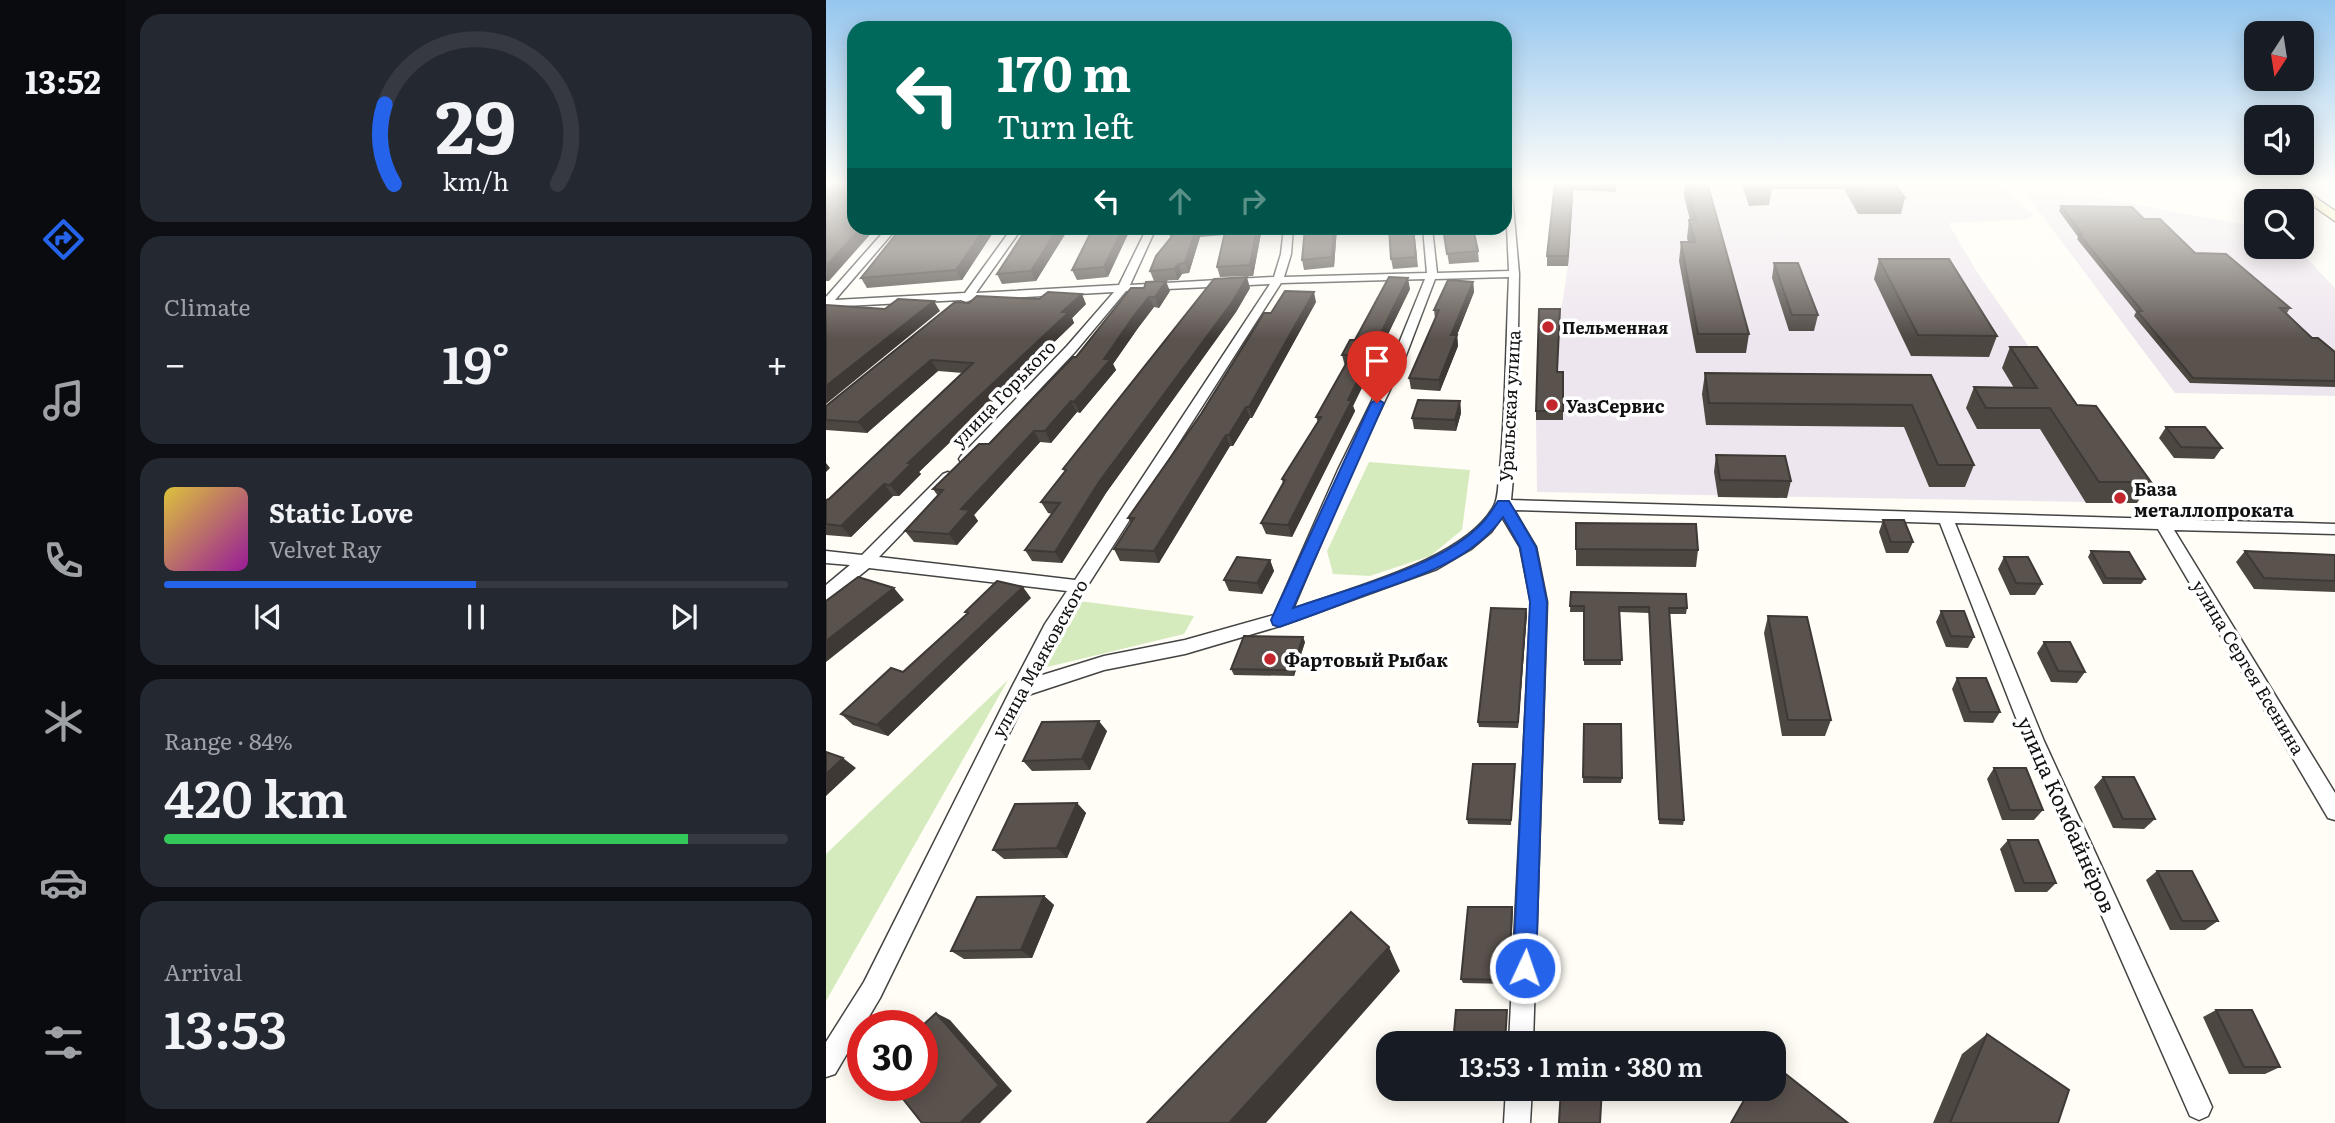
<!DOCTYPE html>
<meta charset="utf-8">
<style>
:root{--surface:#171b24;--page:#242831;--text:#f1f3f6;--muted:#9ea1a6;--line:#363941;--accent:#2563eb}
body{margin:0;font-family:Literata,serif;background:var(--page);color:var(--text);height:100vh;display:flex;flex-direction:column;font-size:26px;white-space:nowrap}
*{box-sizing:border-box;margin:0}
p{font-size:23px;color:var(--muted)}
.icon{flex:none;width:38px;height:38px;fill:none;stroke:currentColor;stroke-width:2;stroke-linecap:round;stroke-linejoin:round}
.map{position:relative;flex:1;overflow:hidden}
.details{display:flex;flex-direction:column;gap:14px;padding:14px;background:#0d0f14;width:700px}
.details>*{flex:none}
.guide{position:absolute;left:21px;top:21px;width:665px;height:214px;border-radius:21px;box-shadow:0 4px 18px #0003;background:#00695c;color:#fff;overflow:hidden}
.needle{width:46px;rotate:192deg}
.buttons{position:absolute;left:1418px;top:21px;display:grid;gap:14px}
.buttons a{display:grid;place-items:center;width:70px;height:70px;border-radius:14px;background:var(--surface);box-shadow:0 4px 18px #0003;font-size:35px}
.speed{position:absolute;left:21px;top:1010px;display:flex;gap:14px;font-size:35px;font-weight:700;text-align:center}
.speed>*{display:grid;place-content:center;width:91px;height:91px;border-radius:50%;background:var(--surface);box-shadow:0 4px 18px #0003;line-height:1}
.speed .limit{border:10px solid #d22;background:#fff;color:#111}
.pin{position:absolute;display:grid;place-items:center;width:60px;height:60px;color:#fff;margin:-72px -30px;border-radius:50% 50% 50% 0;rotate:-45deg;box-shadow:0 0 7px #0007}
.pin .icon{rotate:45deg}
.me{position:absolute;width:77px;margin:-38px;rotate:3deg;stroke-linejoin:round;filter:drop-shadow(0 0 5px #0008)}
.turn{display:flex;align-items:center;gap:24px;height:147px;padding:0 35px;font-size:32px}
.turn .icon{width:91px;height:91px;stroke-width:2.5}
.turn b{display:block;font-size:49px;line-height:60px}
.lanes{display:flex;align-items:center;height:66px;padding:0 35px;background:#0003;justify-content:center;gap:35px;direction:ltr}
.lanes .off{opacity:.35}
.big{font-size:52px;font-weight:600;line-height:1.1}
.details .card{flex:1;display:flex;flex-direction:column;justify-content:center;gap:10px;min-width:0;padding:0 24px;border-radius:21px;background:var(--page)}
.details .dial{align-items:center;gap:0}
.dial svg{height:182px;overflow:visible;fill:none;stroke:var(--line);stroke-width:7;stroke-linecap:round;text-anchor:middle}
.dial text{fill:var(--text);stroke:none}
.song{display:flex;align-items:center;gap:21px}
.cover{width:84px;height:84px;border-radius:10px;background:linear-gradient(135deg,hsl(50 70% 55%),hsl(300 70% 35%))}
.played{height:7px;border-radius:4px;background:linear-gradient(90deg,var(--accent) 50%,var(--line) 50%)}
.keys{display:flex;justify-content:space-around;direction:ltr}
.heat{display:flex;justify-content:space-between;align-items:center;font-size:38px;direction:ltr}
.charge{height:10px;border-radius:5px;background:linear-gradient(90deg,#34c759 84%,var(--line) 0)}
.trip{position:absolute;left:550px;top:1031px;width:410px;height:70px;border-radius:21px;background:var(--surface);box-shadow:0 4px 18px #0003;font-weight:600;line-height:70px;text-align:center}
main{display:flex;flex:1;min-height:0}
.dock{display:flex;flex-direction:column;width:126px;justify-content:space-around;align-items:center;background:#090b0e;color:var(--muted)}
.dock .icon{width:49px;height:49px}
.dock .on{color:var(--accent)}
.dock b{font-size:32px;color:var(--text)}
.map>svg:first-child{display:block}
.industrial{fill:#eee6ef}
.green{fill:#d5ebbd}
.lines{fill:none;stroke-linecap:round;stroke-linejoin:round}
.street-casing{stroke:#444;stroke-width:3}
.secondary-casing{stroke:#333;stroke-width:3}
.street{fill:#fff;fill-rule:evenodd}
.secondary{fill:#fff6b0;fill-rule:evenodd}
.wall{fill:#4d4742}
.shaded-wall{fill:#3f3936}
.building{fill:#5a524d;stroke:#3f3936;stroke-width:2}
.route{fill:#2563eb;stroke:#184099;stroke-width:2}
.poi-dot{fill:#c4262e;stroke:#fff;stroke-width:2.5}
.labels{text-anchor:middle;dominant-baseline:central;stroke-width:7;stroke-linejoin:round;paint-order:stroke}
.far-poi-label{font-size:16px;font-weight:bold;fill:#111;stroke:#fff;text-anchor:start}
.street-label{font-size:18px;fill:#111;stroke:#fff}
.poi-label{font-size:18px;font-weight:bold;fill:#111;stroke:#fff;text-anchor:start}
.near-street-label{font-size:21px;fill:#111;stroke:#fff}
</style>
<main>
<nav class="dock">
<b>13:52</b>
<svg class="icon on" aria-label="directions" viewBox="0 0 24 24"><path d="M12 3l9 9-9 9-9-9zM9 14v-3h6M13 9l2 2-2 2"/></svg>
<svg class="icon" aria-label="music" viewBox="0 0 24 24"><path d="M9 18V5l10-2v13"/><circle cx="6" cy="18" r="3"/><circle cx="16" cy="16" r="3"/></svg>
<svg class="icon" aria-label="phone" viewBox="0 0 24 24"><path d="M5 4h4l2 5-3 2q2 4 5 5l2-3 5 2v4C11 20 4 13 5 4z"/></svg>
<svg class="icon" aria-label="climate" viewBox="0 0 24 24"><path d="M12 3v18M4 7l16 10M4 17L20 7"/></svg>
<svg class="icon" aria-label="car" viewBox="0 0 24 24"><path d="M5 17H2v-5l4-1 3-4h7l3 4 3 1v5h-3M9 17h6M6 11h13"/><circle cx="7" cy="17" r="2"/><circle cx="17" cy="17" r="2"/></svg>
<svg class="icon" aria-label="filters" viewBox="0 0 24 24"><path d="M4 7h16M4 17h16"/><circle cx="9" cy="7" r="2"/><circle cx="15" cy="17" r="2"/></svg>
</nav>
<section class="details">
<div class="card dial"><svg viewBox="0 0 100 80">
<path d="M14 69A42 42 0 1 1 86 69"/>
<path d="M14 69A42 42 0 0 1 10 34" stroke="#2563eb"/>
<text x="50" y="56" font-size="32" font-weight="700">29</text>
<text x="50" y="72" font-size="11">km/h</text>
</svg></div>
<div class="card"><p>Climate</p>
<div class="heat"><a>−</a><b class="big">19°</b><a>+</a></div>
</div>
<div class="card">
<div class="song"><i class="cover"></i><div><b>Static Love</b><p>Velvet Ray</p></div></div>
<div class="played"></div>
<div class="keys"><svg class="icon" aria-label="previous" viewBox="0 0 24 24"><path d="M18 5L8 12l10 7zM5 5v14"/></svg><svg class="icon" aria-label="pause" viewBox="0 0 24 24"><path d="M8 5v14M16 5v14"/></svg><svg class="icon" aria-label="next" viewBox="0 0 24 24"><path d="M6 5l10 7-10 7zM19 5v14"/></svg></div>
</div>
<div class="card"><p>Range · 84%</p><b class="big">420 km</b><div class="charge"></div></div>
<div class="card"><p>Arrival</p><b class="big">13:53</b></div>
</section>
<div class="map">
<svg width="1509" height="1123" viewBox="0 0 1509 1123">
<rect width="100%" height="100%" fill="#fffdf5"/>
<path class="industrial" d="M730,182h441l36,33 -4,4 -81,4 29,49 160,231 -600,-11 -1,-72 27,-1v-38h-27l1,-23h21l2,-41 8,-51 4,-58h-19z
M1200,194l60,1 170,32v20h40l39,41v108l-160,-3z"/>
<path class="green" d="M543,462l101,8 -8,60 -32,26 -60,20 -37,-2 -6,-23z
M253,601l115,15 -10,18 -145,35z
M182,680l-182,321v-147z"/>
<g class="lines">
<g class="street-casing">
<path id="street" d="M679,182h6l8,92 -3,171 -5,55 824,24v10l-161,-4 161,263v27l-7,-2 -170,-289 -203,-6 89,218 164,357 4,9 -4,9 -9,4 -9,-4 -165,-375 -85,-218 -426,-13 22,37 11,55 -14,441h-24l22,-441 -11,-55 -18,-30 -11,15 -20,17 -34,20 -157,57 -95,28 -81,16 -76,25 -148,303 -45,76 -9,3v-35l38,-60 149,-297 32,-61 22,-33 -198,-23 -37,30 -6,2v-15l24,-20 -24,-2v-12l36,4 81,-81 5,-2 7,5 -2,3 -74,77 196,23 195,-296 -144,7 -51,61 -104,110h-10l-2,-3 2,-3 106,-110 47,-54 -143,8 -5,2 -5,-2 -135,7v-10l61,-69h10l-62,72 130,-7 47,-65h10l-46,65 143,-8 28,-57h9l-26,57 144,-8 7,-23 3,-26h9l-2,26 -7,23 143,-4 -4,-45h9l5,45 72,-2zM683,277c-3,64 -3,129 -9,192 -2,11 -1,28 -6,37 -29,54 -145,82 -201,103l59,-139 53,-112 30,-79zM599,279l-32,79 -55,112 -64,145 -89,25 -81,16 -68,21 22,-45 223,-349z
M680,1088h26l-2,35h-26z"/>
</g>
<g class="secondary-casing">
<path id="secondary" d="M1453,182h14l42,29v10z"/>
</g>
<use href="#street" class="street"/>
<use href="#secondary" class="secondary"/>
</g>
<path class="wall" d="M729,182h62l-1,10 -43,-2 -5,76h-21v-10z
M859,182h22l42,152 -3,19h-50l-17,-92 2,-19h7l-1,-4 2,-18h1l-6,-24z
M915,182h153l11,16 -4,16h-43l-14,-25h-71l-1,-1 -3,17 -20,1z
M1235,206l83,13 51,34 95,55 -3,5 25,25 23,14v35l-145,-4 -56,-67 2,-4 -59,-73 1,-2 -19,-26z
M75,228h95l-34,52 -95,8 -6,-10z
M201,228h42l-33,53 -34,3 -5,-10z
M267,228l15,49 -31,3 -5,-10z
M340,228h96l-9,48 -33,1 -3,-10 7,-32 -24,2 -11,36 -7,1 -4,6 -24,1 -4,-10 21,-33z
M479,228h32l-3,39 -30,3 -2,-10z
M588,228l4,39 -25,2 -2,-10z
M617,228l35,23 1,11 -30,2z
M1053,259l118,77 -8,21 -78,-1 -37,-77z
M948,263l44,52 -4,16h-25l-17,-53z
M647,282l1,10 -17,43 1,11 -18,45 -29,-2 -2,-11 26,-60 -1,-8z
M305,288l39,3 -11,17 -5,-1 -16,21 -25,36 3,6 -36,43 -3,-1 -26,31 -11,-1 -66,73 4,6 -21,24 -43,-3 -9,-11 33,-35 -5,-7 56,-45 87,-87z
M424,288l-14,24 -130,181 -44,70 -30,-2 -7,-11 27,-36 -4,-1 -7,-11 24,-31 -2,-2z
M584,289l-57,117 2,5 -63,126 -26,-3 -5,-11 22,-39 -1,-5 36,-57 -2,-5 29,-51 -3,-11 13,-15z
M490,302l-64,116h-2l-17,28h-3l-71,117 -39,-2 -6,-12 17,-26 -3,-5 143,-205z
M143,303l117,1 -14,14 2,5 -155,149 2,2 -22,22h-6l-42,41 -25,-2v-35l3,-1 134,-126 -25,-2 -71,62 -41,-3v-10z
M1184,347l67,58 74,77 -14,21h-51l-46,-74h-63l-11,-21 8,-21 40,1 -12,-20z
M732,372h5v48h-27v-9z
M879,373l226,2 43,90 -9,22h-36l-25,-60 -198,-2 -4,-31z
M634,401l1,12 -5,18 -42,-2 -2,-11z
M1340,427l56,21 -8,11 -40,-1 -15,-20z
M890,455l75,26 -4,17 -69,-1 -4,-25z
M1057,520l30,22 -5,11h-22l-7,-21z
M750,523l122,27 -2,17 -120,-1z
M1265,551l54,28 -4,5h-38l-15,-27z
M1419,551l90,4v37l-81,-3 -18,-27z
M1178,557l38,27 -7,11h-25l-12,-26z
M444,560l4,11 -12,23 -33,-3 -5,-11z
M745,592l116,16 -1,6h-17l15,206 -1,5 -24,-1 -10,-211 -29,-1 1,53h-37v-53h-14z
M205,598l-143,138 -35,-11 -12,-11 62,-42 64,-58 -2,-2z
M1115,611l33,26 -6,11 -22,-1 -10,-25z
M701,614l-9,114 -39,-1 -1,-5z
M942,616l63,104 -6,16h-43l-18,-103z
M479,642l-11,34 -60,-1 -3,-6z
M1218,642l41,30 -8,11 -26,-1 -14,-29z
M1131,678l43,34 -7,11 -29,-1 -12,-33z
M758,724l38,54 -1,5h-38z
M281,731l-17,39 -58,1 -9,-10z
M689,764l-4,61 -43,-1 -1,-5z
M1168,768l49,42 -9,10h-32l-15,-41z
M1277,777l52,42 -11,10 -31,-1 -19,-41z
M251,803l9,10 -19,45 -63,1 -11,-9z
M1182,840l48,43 -9,9h-32l-15,-43z
M1331,871l61,50 -13,9h-35l-24,-50z
M218,896l10,9 -22,53 -68,1 -13,-8z
M686,907l-3,77 -46,-1 -2,-4z
M1390,1010l64,57 -15,7h-36l-26,-57z
M1161,1034l71,89h-125l29,-69z
M622,1088h55v11l-54,-1 -1,-3z"/>
<path class="shaded-wall" d="M747,182v8l-5,76v-10z
M35,228h15l-47,53h-3v-15z
M159,228h11l-34,52 -6,-10z
M232,228h11l-33,53 -5,-10z
M297,228h8l-23,49 -4,-10z
M371,228l3,9 -11,36 -4,-10z
M431,228h5l-9,48 -3,-11z
M508,228h3l-3,39 -2,-10z
M353,264l3,10 -4,6 -4,-11z
M421,277l3,11 -14,24 -130,181 -44,70 -7,-11 44,-70z
M582,278l2,11 -57,117 2,5 -63,126 -4,-12z
M340,281l4,10 -11,17 -4,-11z
M647,282l1,10 -17,43 1,11 -18,45 -1,-11 12,-45z
M488,292l2,10 -64,116 -3,-11z
M256,294l4,10 -14,14 2,5 -155,149 2,2 -22,22 -9,-11 18,-22z
M323,297l5,10 -16,21 -25,36 3,6 -36,43 -6,-11 59,-85z
M108,301l6,10 -114,93v-18z
M105,360l7,11 -71,62 -9,-11z
M245,401l6,11 -26,31 -6,-12z
M634,401l1,12 -5,18 -1,-11z
M420,407l4,11 -17,28 -4,-11z
M208,431l6,11 -66,73 4,6 -21,24 -8,-11 12,-25z
M400,435l4,11 -71,117 -5,-12z
M0,463l4,5 -4,4z
M58,484l9,12 -42,41 -10,-11z
M444,560l4,11 -12,23 -5,-11z
M197,587l8,11 -143,138 -11,-11z
M68,588l10,12 -78,62v-21z
M700,609l1,5 -9,114v-6z
M477,637l2,5 -11,34 -2,-6z
M273,721l8,10 -17,39 -8,-11z
M17,758l13,10 -30,28v-22z
M251,803l9,10 -19,45 -10,-10z
M218,896l10,9 -22,53 -11,-8z
M686,907l1,5 -4,72v-4z
M563,947l11,24 -134,152h-37z
M110,1013l14,7 62,71 -32,32h-20z"/>
<path class="building" d="M0,182h28v46h7l-35,38z
M729,182h18l-5,74h-21z
M762,182h29v1z
M860,182h21l42,152h-51l-17,-92h14l-6,-22h7z
M924,182h19l3,6h-20z
M1026,182h42l11,16h-43z
M1235,206l71,1 12,12h16l35,34 31,1 64,54h-10l32,30h6l17,14v29l-142,-3 -56,-67h5l-63,-77h3z
M75,228h84l-29,42 -95,8z
M201,228h31l-27,43 -34,3z
M267,228h30l-19,39 -32,3z
M340,228h30l-11,35 -6,1 -5,5 -24,2 6,-15 18,-22z
M400,228h31l-7,37 -33,2z
M479,228h29l-2,29 -30,3z
M563,228h24l3,29 -25,2z
M617,228h30l5,23 -31,3z
M1053,259h70l48,77 -79,-1z
M948,263h24l20,52h-26z
M421,277l-14,24 -134,181 -44,70 -30,-2 35,-47 -19,-1 25,-32 -3,-1 151,-190z
M563,277l19,1 -60,122h4l-64,125 -27,-2 24,-43 -3,-1 39,-62h-5l35,-62h-9l8,-15h5z
M622,280l25,2 -22,53h6l-18,45 -30,-2 30,-68h-5z
M340,281l-11,16h-6l-16,20 -29,42h7l-37,43 -3,-1 -26,30h-11l-73,78 9,1 -21,24 -44,-3 38,-41 -10,-1 46,-45h10l84,-87h3l55,-69h13l2,-6z
M459,291l29,1 -65,115h-3l-17,28h-3l-72,116 -40,-2 20,-31h-6l73,-104 63,-101h7z
M222,292l34,2 -20,18h7l-161,151h4l-22,22 -6,-1 -43,42 -15,-2v-24l3,-1 144,-136 -42,-3 -73,62 -32,-2v-14l129,-104 14,1 8,-7 62,3z
M72,299l36,2 -108,85v-81l59,4z
M713,309h21l-3,63h6v39h-27z
M1184,347h27l40,58 19,1 55,76h-52l-49,-74h-64l-12,-21 63,1z
M879,373l226,2 43,90h-36l-26,-60 -203,-2z
M592,400l42,1 -5,19 -43,-2z
M1340,427h39l17,21 -41,-1z
M890,455l69,1 6,25 -71,-1z
M1057,520h21l9,22h-22z
M750,523l120,1 2,26 -122,-1z
M1265,551l38,1 16,27 -39,-1z
M1419,551l90,4v26l-71,-3z
M411,557l33,3 -13,23 -33,-3z
M1178,557h24l14,27 -26,-1z
M32,577l36,11 -68,53v-40z
M171,581l26,6 -146,138 -36,-11 50,-46 12,4 65,-59 -3,-1z
M745,592l115,2 1,14h-18l15,212 -25,-1 -10,-212h-30l3,53h-38v-54h-14z
M665,608l35,1 -8,113h-40z
M1115,611h23l10,26 -23,-1z
M942,616l39,1 24,103h-43z
M418,636l59,1 -11,33 -61,-1z
M1218,642h26l15,30 -27,-1z
M1131,678h29l14,34h-30z
M273,721l-17,38 -59,2 19,-39z
M758,724h37l1,54 -39,-1z
M0,752l17,6 -17,16z
M647,764h42l-4,56 -44,-1z
M1168,768h32l17,42h-33z
M1277,777h31l21,42h-32z
M251,803l-20,45 -64,2 22,-46z
M1182,840h30l18,43h-32z
M1331,871h35l26,50h-36z
M218,896l-23,54 -70,1 26,-54z
M642,907h44l-3,73 -48,-1z
M525,912l38,35 -160,176h-82z
M630,1010h51l-2,33h-52z
M1390,1010h36l28,57h-36z
M110,1013l63,72 -39,38h-38l-30,-38h30v-59z
M1161,1034l82,56 -11,33h-108z
M947,1064l75,59h-117l20,-35h22z
M622,1088h54v8l-54,-1z
M735,1088h41l-2,35h-41z"/>
<linearGradient id="sky" x2="0" y2="1"><stop stop-color="#95c6ee"/><stop offset="0.54" stop-color="#fffefa"/><stop offset="1" stop-color="#fffefa" stop-opacity="0"/></linearGradient>
<rect width="1509" height="339" fill="url(#sky)"/>
<path class="route" d="M551,399l7,4 -91,205c54,-19 150,-42 189,-85 6,-6 11,-14 16,-22h11l27,46 11,55 -11,366 -3,8 -8,3 -9,-3 -3,-8 17,-366 -10,-55 -17,-30c-33,45 -87,60 -138,78 -28,11 -57,22 -86,32l-6,-2 -2,-5 100,-217z"/>
<g class="poi-dot">
<circle cx="722" cy="327" r="7"/>
<circle cx="726" cy="405" r="7"/>
<circle cx="1294" cy="498" r="7"/>
<circle cx="444" cy="659" r="7"/>
</g>
<g class="labels">
<g class="far-poi-label">
<text x="736" y="327">Пельменная</text>
</g>
<g class="street-label">
<text transform="translate(177 393) rotate(-46)">улица Горького</text>
<text transform="translate(683 406) rotate(-87)">Уральская улица</text>
<text transform="translate(213 658) rotate(-61)">улица Маяковского</text>
<text transform="translate(1423 667) rotate(59)">улица Сергея Есенина</text>
</g>
<g class="poi-label">
<text x="740" y="405">УазСервис</text>
<text x="1308" y="488">База<tspan x="1308" dy="21">металлопроката</tspan></text>
<text x="458" y="659">Фартовый Рыбак</text>
</g>
<g class="near-street-label">
<text transform="translate(1242 814) rotate(66)">улица Комбайнёров</text>
</g>
</g>
</svg>
<div class="buttons">
<a><svg class="needle" viewBox="-14 -14 28 28"><path d="M0-13l5 13h-10z" fill="#e53935"/><path d="M0 13l5-13h-10z" fill="#9ea1a6"/></svg></a>
<a><svg class="icon" aria-label="sound" viewBox="0 0 24 24"><path d="M4 9h4l5-4v14l-5-4H4zM17 9q2 3 0 6"/></svg></a>
<a><svg class="icon" aria-label="search" viewBox="0 0 24 24"><circle cx="10" cy="10" r="6"/><path d="M15 15l6 6"/></svg></a>
</div>
<div class="speed"><div class="limit">30</div></div>
<div class="pin" style="left:551px;top:403px;background:#d93025"><svg class="icon" aria-label="arrive" viewBox="0 0 24 24"><path d="M6 21V4h12l-3 4 3 4H6"/></svg></div>
<svg class="me" style="left:699px;top:968px" viewBox="-20 -20 40 40"><circle r="17" fill="#2563eb" stroke="#fff" stroke-width="3"/><path d="M0-11L8 9 0 5-8 9z" fill="#fff"/></svg>
<div class="trip">13:53 · 1 min · 380 m</div>
<div class="guide">
<div class="turn"><svg class="icon" aria-label="left" viewBox="0 0 24 24"><path d="M17 20v-9H6M10 6l-5 5 5 5"/></svg><div><b>170 m</b>Turn left</div></div>
<div class="lanes"><svg class="icon" aria-label="left" viewBox="0 0 24 24"><path d="M17 20v-9H6M10 6l-5 5 5 5"/></svg><svg class="icon off" aria-label="ahead" viewBox="0 0 24 24"><path d="M12 20V5M6 11l6-6 6 6"/></svg><svg class="icon off" aria-label="right" viewBox="0 0 24 24"><path d="M7 20v-9h11M14 6l5 5-5 5"/></svg></div>
</div>
</div>
</main>
